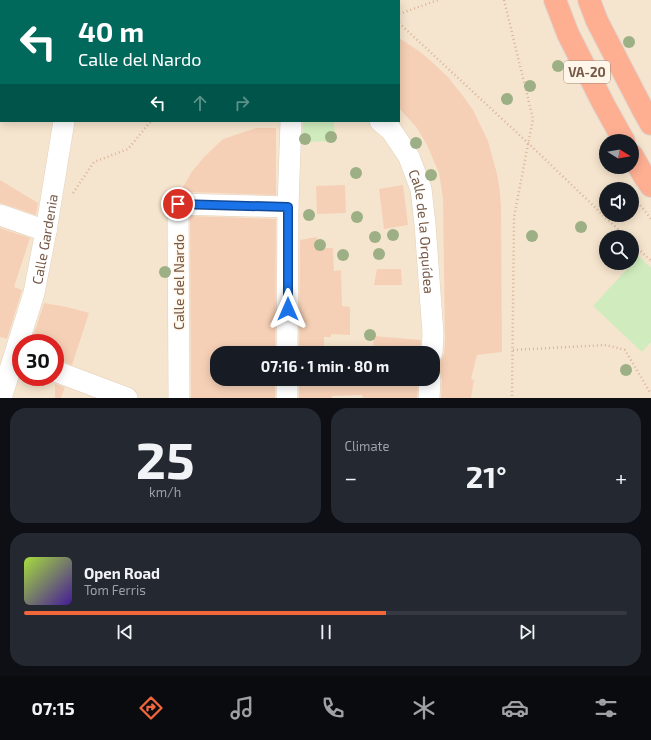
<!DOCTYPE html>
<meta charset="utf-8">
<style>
:root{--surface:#171b24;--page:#242831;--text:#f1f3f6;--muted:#9ea1a6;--line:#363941;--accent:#f2663b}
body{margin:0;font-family:"Exo 2",sans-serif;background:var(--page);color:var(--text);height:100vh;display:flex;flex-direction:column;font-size:15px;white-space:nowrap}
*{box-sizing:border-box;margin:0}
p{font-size:13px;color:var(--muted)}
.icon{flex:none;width:22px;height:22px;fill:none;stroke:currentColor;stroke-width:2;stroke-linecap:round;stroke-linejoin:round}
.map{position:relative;height:398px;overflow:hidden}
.side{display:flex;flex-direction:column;gap:10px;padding:10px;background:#0d0f14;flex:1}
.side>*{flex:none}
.top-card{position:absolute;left:0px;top:0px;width:400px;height:122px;box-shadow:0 2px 10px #0003;background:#00695c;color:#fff;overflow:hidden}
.needle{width:26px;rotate:101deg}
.fabs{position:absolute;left:599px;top:134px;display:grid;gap:8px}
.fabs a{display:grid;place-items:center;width:40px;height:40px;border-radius:50%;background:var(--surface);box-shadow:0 2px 10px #0003;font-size:20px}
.speed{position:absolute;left:12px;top:334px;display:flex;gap:8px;font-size:20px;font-weight:700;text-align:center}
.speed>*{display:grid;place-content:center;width:52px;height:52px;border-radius:50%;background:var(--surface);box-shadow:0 2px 10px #0003;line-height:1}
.speed .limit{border:6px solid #d22;background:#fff;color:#111}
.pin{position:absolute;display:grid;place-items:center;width:34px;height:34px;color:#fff;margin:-17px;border:2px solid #fff;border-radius:50%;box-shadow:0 1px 4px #0007}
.me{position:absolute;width:44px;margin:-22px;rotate:0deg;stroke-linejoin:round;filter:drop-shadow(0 0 3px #0008)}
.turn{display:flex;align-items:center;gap:14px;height:84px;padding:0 12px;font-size:18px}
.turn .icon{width:52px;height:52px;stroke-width:2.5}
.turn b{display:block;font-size:28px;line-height:34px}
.lanes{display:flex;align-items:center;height:38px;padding:0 12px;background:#0003;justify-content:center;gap:20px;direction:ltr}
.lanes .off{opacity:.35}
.big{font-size:30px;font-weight:700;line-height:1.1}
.side .widget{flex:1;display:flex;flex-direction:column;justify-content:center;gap:6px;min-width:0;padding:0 14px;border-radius:16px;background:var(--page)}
.side .dial{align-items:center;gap:0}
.dial b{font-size:52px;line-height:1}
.song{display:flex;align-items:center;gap:12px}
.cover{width:48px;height:48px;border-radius:6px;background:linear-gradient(135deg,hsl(80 70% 55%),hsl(260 70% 35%))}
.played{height:4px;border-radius:2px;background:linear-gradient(90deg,var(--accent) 60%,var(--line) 60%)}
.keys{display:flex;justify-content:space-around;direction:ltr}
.heat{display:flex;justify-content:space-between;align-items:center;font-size:22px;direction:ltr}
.side .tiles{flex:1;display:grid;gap:10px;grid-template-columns:1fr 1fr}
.widget:last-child{grid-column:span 2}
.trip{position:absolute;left:210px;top:346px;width:230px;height:40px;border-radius:16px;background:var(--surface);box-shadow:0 2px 10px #0003;font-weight:700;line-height:40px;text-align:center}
.menu{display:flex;height:64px;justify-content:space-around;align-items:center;background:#090b0e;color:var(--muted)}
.menu .icon{width:28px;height:28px}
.menu .active{color:var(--accent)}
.menu b{font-size:18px;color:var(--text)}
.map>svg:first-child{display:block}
.residential{fill:#f6e5ce;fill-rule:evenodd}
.green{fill:#d0ecbe}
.building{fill:#f6d0b6}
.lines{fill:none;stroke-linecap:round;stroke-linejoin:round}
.street-casing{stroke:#e3cfbc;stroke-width:22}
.highway-casing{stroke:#ded7d3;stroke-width:24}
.path{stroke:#dab399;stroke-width:2.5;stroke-dasharray:1 3;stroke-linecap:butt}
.street{stroke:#fff;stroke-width:21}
.highway{stroke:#feaf92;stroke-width:22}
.tree{fill:#9caf85}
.route-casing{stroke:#114b97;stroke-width:10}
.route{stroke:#1a73e8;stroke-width:7}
.labels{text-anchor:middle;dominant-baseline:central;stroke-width:3;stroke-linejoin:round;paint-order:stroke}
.shield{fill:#fff6e9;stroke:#a08777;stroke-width:1}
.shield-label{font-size:13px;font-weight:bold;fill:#775846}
.street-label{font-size:14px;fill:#775846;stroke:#fff6e9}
</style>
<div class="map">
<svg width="651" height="398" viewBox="0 0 651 398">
<rect width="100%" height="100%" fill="#fef3e1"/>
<path class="residential" d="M0,0h651v398h-651zM1,1h398v120h-398zM606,141h26v26h-26zM606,189h26v26h-26zM606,237h26v26h-26zM21,343h34v34h-34zM217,353h216v26h-216z"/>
<path class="green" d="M113,0h221l-3,1h-217z
M303,121h31l1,20 -33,1z
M639,256l12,12v74l-9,10 -49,-46z"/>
<path class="building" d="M399,38l20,13 11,9 18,17 15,19 10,14 15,31 9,33 3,17 1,16 1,145 -25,3 -6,24 3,1 -3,18h-30l1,-18 -1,-6 -4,-5 -4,-1v-3l5,-2 4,-4 2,-5 1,-12 -2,-143 -4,-26 -12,-28 -10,-17 -18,-20z
M256,128h20v67l-86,-3 -9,-1 10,-18 13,-16 19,-18z
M0,180l38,23 -2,12 -32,-11 -4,-1z
M345,185l1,28 -29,1 -1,-28z
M403,185l5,40 -24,4 -5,-40z
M190,216l86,3 -1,134h-58v26h58v19h-84z
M0,228l30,10 -16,49 8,3 -15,49 -7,-2z
M317,237v11h16l1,23 7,-1 1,36 8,1v28l-19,-1v3h-7v16h-25l1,-113z
M377,269h24l1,16h-28z
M44,303l23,4 22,6 -17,52 -13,-5 -4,-1v-16h-24z
M374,336l47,4 -1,13h-47z
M299,379h119l-1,19h-54l-1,-3 -30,1v2h-33z
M55,384l10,3 -4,11h-6z"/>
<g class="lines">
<g class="street-casing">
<g id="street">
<path d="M291,0v1"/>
<path d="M82,1v-1"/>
<path id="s1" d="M380,121l11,9 18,27 12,32 4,35 8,110 -1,19"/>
<path d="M0,215l46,16"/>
<path d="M287,353l1,-146 3,-86"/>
<path d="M55,371l72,27"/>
<path id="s2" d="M1,398l33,-105 12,-62 18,-110"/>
<path d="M179,398l-1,-194 110,3"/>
<path d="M287,398v-19"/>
<path d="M429,398l1,-19"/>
</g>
</g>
<g class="highway-casing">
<path id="highway" d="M555,0l13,34 36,71 20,36
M589,0l8,21 45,87 9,16
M632,155l12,21 7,10"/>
</g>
<path class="path" d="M374,0l1,1
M504,0l29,119 -19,98 -2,181
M254,1v-1
M399,14l39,-14
M399,23l129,120 98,94
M73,193l21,-31 34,-13 23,-28
M638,202l13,17
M632,243l19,18
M513,350l93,-5 19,5 26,44"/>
<use href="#street" class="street"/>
<use href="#highway" class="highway"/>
</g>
<g class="tree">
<circle cx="629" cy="42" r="6"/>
<circle cx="558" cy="66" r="6"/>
<circle cx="530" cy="86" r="6"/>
<circle cx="507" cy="99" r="6"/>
<circle cx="331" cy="137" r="6"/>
<circle cx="305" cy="139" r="6"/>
<circle cx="416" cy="143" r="6"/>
<circle cx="356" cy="173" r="6"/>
<circle cx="431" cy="175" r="6"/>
<circle cx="309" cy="215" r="6"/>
<circle cx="357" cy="217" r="6"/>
<circle cx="581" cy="227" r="6"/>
<circle cx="393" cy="235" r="6"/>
<circle cx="532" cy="236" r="6"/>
<circle cx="375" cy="237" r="6"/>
<circle cx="320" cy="245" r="6"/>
<circle cx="379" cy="254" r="6"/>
<circle cx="343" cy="255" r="6"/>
<circle cx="165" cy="272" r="6"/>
<circle cx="370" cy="335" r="6"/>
<circle cx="626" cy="370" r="6"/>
</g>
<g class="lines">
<g class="route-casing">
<path id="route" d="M178,204l110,3v102"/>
</g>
<use href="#route" class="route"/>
</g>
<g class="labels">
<rect class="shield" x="564" y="61" width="46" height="22" rx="3"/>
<g class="shield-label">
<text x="587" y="72">VA-20</text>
</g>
<g class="street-label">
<text stroke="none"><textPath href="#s1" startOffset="123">Calle de la Orquídea</textPath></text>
<text stroke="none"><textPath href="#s2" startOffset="165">Calle Gardenia</textPath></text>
<text transform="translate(178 282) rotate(-90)">Calle del Nardo</text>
</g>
</g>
</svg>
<div class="fabs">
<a><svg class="needle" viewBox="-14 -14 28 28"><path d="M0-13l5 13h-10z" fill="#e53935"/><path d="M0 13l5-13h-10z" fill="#9ea1a6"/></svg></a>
<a><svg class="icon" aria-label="sound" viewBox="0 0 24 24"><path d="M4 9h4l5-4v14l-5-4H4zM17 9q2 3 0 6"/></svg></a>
<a><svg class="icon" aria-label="search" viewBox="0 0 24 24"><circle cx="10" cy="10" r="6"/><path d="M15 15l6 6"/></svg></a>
</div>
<div class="speed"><div class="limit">30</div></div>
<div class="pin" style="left:178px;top:204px;background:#d93025"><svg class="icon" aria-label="arrive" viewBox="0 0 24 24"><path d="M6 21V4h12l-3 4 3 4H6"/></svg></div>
<svg class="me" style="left:288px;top:309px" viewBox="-20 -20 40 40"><path d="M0-17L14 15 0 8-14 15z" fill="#1a73e8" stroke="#fff" stroke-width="4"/></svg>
<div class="trip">07:16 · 1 min · 80 m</div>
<div class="top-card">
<div class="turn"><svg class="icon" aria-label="left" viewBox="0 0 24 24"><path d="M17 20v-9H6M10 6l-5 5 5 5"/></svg><div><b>40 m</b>Calle del Nardo</div></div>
<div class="lanes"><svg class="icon" aria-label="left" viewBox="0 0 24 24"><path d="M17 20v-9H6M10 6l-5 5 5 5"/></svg><svg class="icon off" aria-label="ahead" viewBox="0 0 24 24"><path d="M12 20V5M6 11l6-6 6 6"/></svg><svg class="icon off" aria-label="right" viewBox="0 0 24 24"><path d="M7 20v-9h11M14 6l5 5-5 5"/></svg></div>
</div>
</div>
<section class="side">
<div class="tiles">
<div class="widget dial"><b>25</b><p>km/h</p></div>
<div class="widget"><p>Climate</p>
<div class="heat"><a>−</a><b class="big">21°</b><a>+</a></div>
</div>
<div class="widget">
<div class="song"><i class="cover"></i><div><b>Open Road</b><p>Tom Ferris</p></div></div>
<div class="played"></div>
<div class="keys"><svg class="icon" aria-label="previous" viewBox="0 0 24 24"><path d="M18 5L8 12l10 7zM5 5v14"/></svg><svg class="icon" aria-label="pause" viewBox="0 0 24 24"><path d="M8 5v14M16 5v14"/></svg><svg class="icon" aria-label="next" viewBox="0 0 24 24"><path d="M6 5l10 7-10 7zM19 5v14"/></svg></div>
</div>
</div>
</section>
<nav class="menu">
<b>07:15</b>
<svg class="icon active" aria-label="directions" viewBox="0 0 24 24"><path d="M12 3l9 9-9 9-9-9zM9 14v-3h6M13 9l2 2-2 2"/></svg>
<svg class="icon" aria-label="music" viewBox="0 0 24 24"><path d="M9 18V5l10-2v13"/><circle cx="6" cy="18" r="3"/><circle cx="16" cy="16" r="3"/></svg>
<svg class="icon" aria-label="phone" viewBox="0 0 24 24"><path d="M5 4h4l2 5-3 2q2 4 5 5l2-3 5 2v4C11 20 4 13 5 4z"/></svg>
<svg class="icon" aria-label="climate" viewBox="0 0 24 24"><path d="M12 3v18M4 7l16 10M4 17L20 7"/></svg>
<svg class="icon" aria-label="car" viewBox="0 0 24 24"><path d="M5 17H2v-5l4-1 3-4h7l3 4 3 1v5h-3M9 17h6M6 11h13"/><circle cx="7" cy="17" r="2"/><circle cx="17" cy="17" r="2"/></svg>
<svg class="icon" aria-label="filters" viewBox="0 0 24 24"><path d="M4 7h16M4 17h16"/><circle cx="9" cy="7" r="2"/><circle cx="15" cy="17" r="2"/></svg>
</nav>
